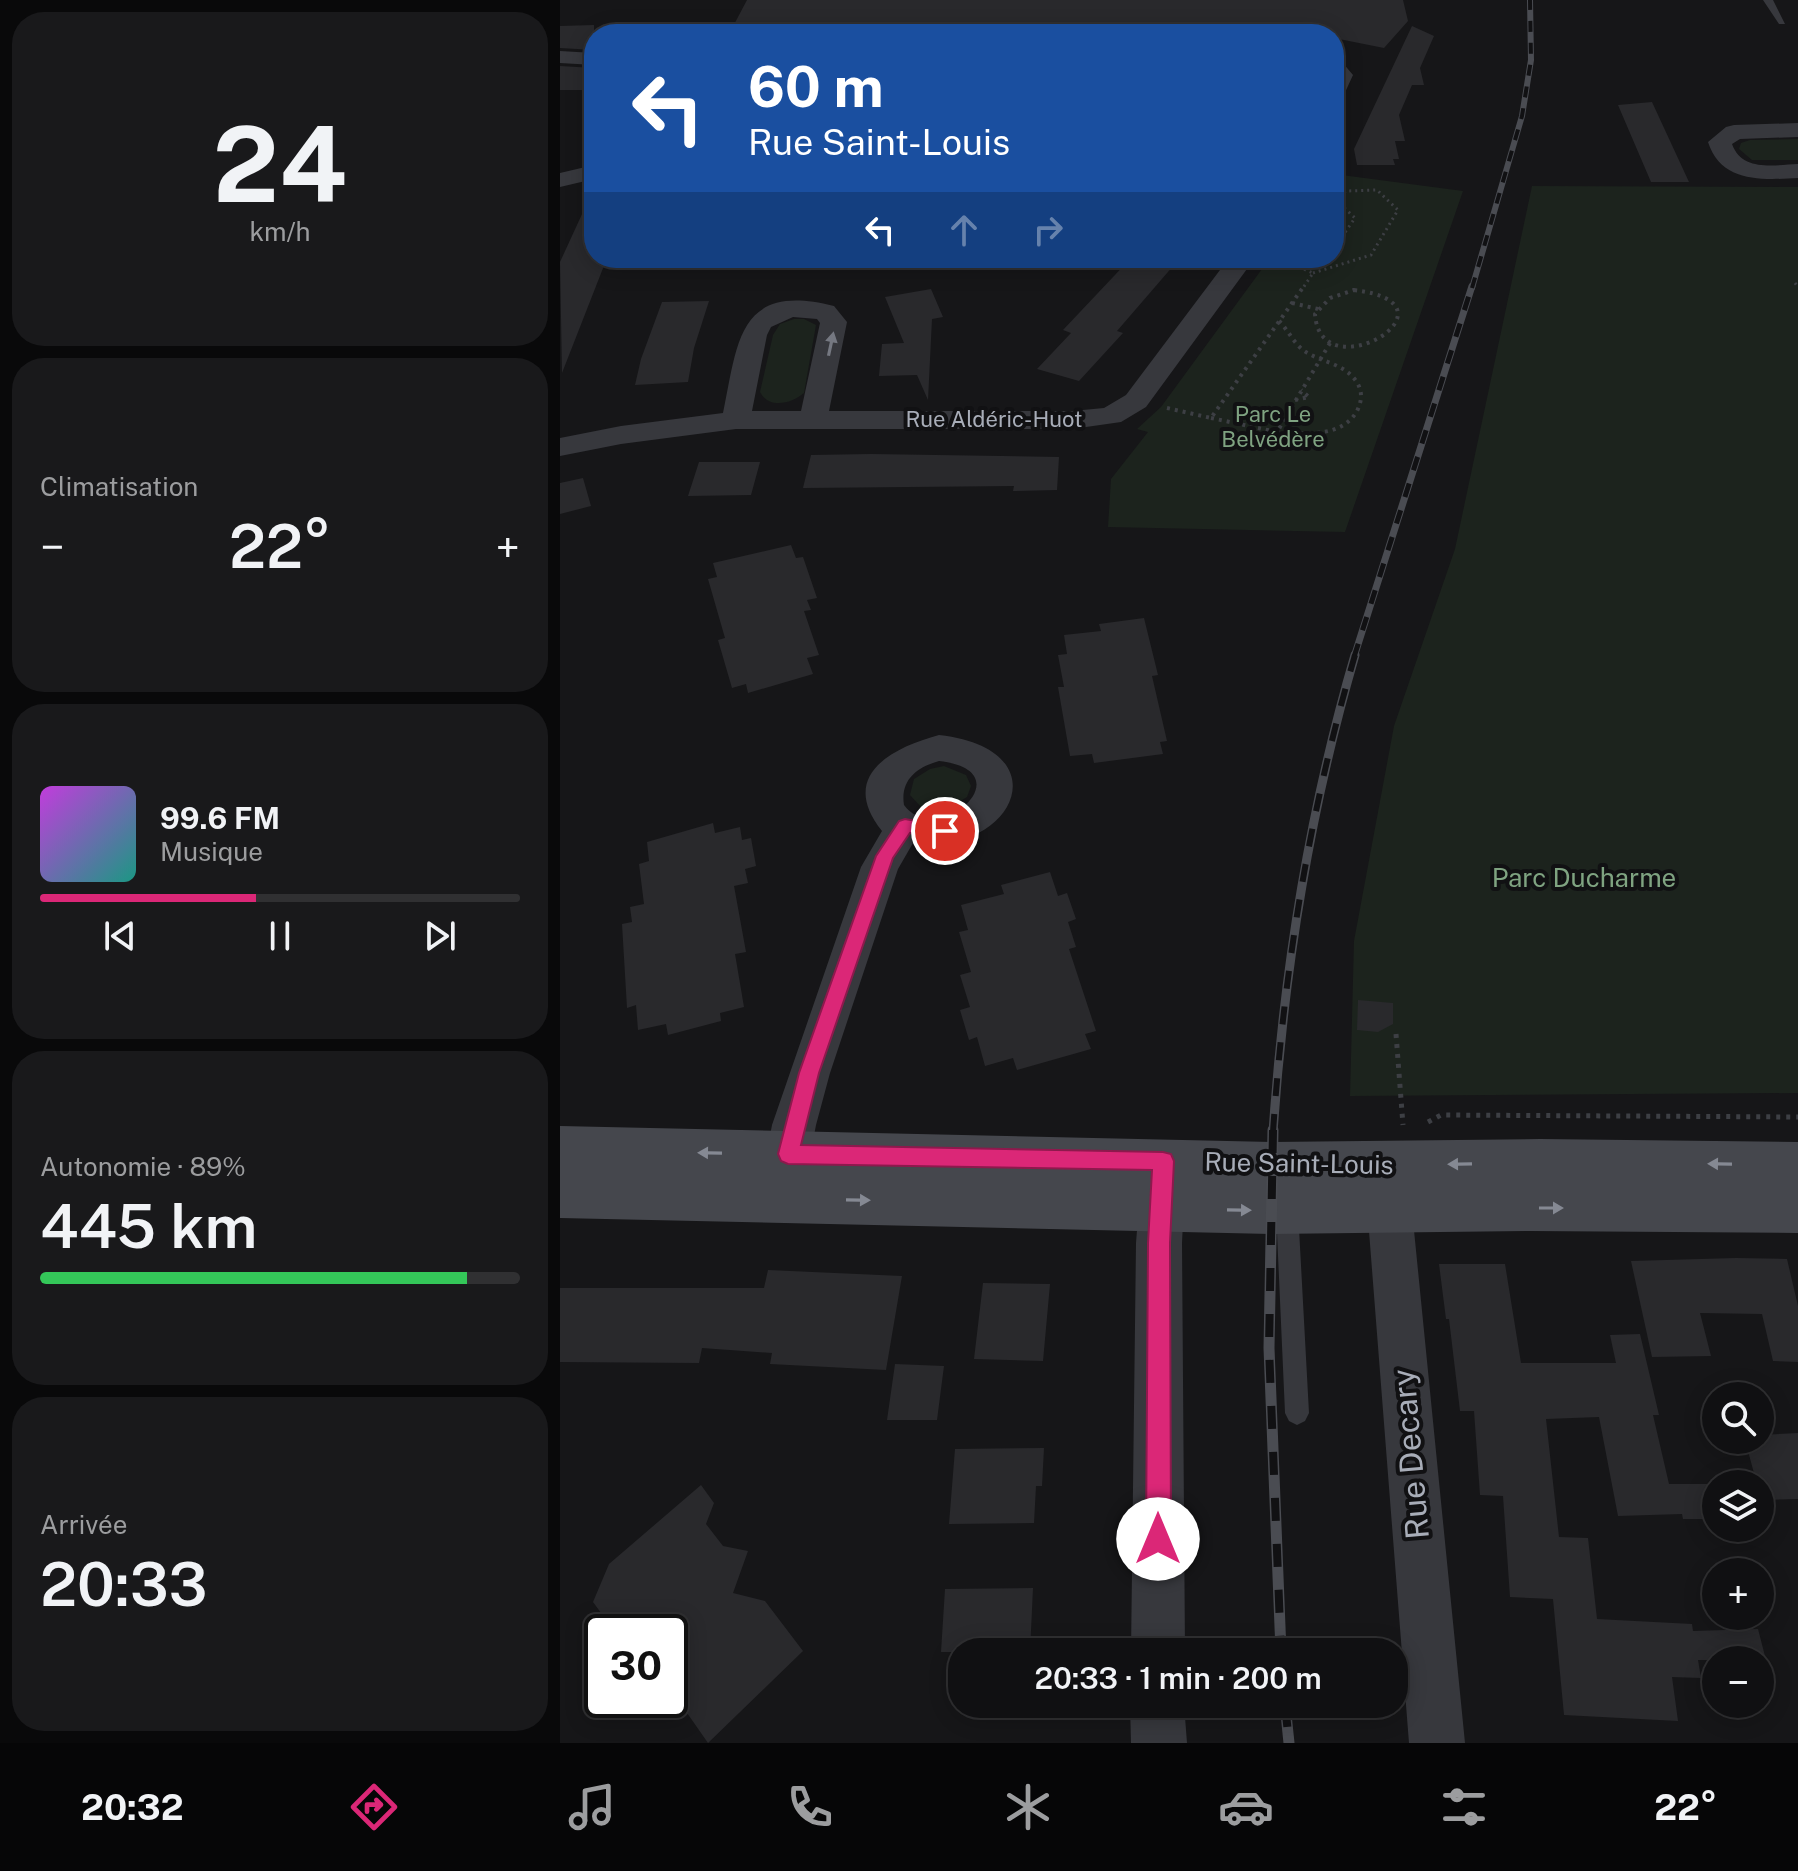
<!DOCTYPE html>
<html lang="fr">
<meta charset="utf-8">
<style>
:root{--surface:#101012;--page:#19191b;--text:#f1f3f6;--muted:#9c9d9f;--line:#303032;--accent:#db2777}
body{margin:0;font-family:"Public Sans",sans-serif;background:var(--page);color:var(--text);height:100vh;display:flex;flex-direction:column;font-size:30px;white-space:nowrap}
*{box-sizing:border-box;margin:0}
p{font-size:26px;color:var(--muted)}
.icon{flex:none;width:44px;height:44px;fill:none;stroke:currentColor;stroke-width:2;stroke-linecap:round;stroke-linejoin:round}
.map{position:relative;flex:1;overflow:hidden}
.panel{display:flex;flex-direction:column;gap:12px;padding:12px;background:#09090a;width:560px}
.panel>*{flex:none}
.hud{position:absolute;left:24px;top:24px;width:760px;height:244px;border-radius:32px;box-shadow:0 4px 20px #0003,0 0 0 2px var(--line);background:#1a4fa0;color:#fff;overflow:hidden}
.tools{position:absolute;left:1142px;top:1382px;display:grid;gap:16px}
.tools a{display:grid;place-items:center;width:72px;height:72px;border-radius:50%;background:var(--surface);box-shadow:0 4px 20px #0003,0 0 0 2px var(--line);font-size:40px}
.speed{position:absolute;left:24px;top:1614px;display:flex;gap:16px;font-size:40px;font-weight:700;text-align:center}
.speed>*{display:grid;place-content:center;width:104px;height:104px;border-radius:50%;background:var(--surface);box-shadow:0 4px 20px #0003,0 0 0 2px var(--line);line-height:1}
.speed .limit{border:4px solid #111;border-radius:12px;background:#fff;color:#111}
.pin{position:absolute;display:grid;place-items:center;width:68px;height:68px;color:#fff;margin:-34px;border:4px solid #fff;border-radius:50%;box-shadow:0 2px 8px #0007}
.me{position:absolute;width:88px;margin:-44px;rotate:0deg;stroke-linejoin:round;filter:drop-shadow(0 0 6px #0008)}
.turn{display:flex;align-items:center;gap:28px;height:168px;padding:0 32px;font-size:36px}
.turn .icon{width:104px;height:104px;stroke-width:2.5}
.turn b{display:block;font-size:56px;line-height:68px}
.lanes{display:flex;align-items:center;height:76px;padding:0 32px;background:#0003;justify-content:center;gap:40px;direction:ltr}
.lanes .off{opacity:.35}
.big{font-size:60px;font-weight:600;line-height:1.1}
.panel .tile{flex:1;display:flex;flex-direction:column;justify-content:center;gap:12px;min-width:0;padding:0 28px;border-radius:32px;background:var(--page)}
.panel .dial{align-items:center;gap:0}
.dial b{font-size:104px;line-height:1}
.song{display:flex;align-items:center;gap:24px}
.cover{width:96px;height:96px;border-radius:12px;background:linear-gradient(135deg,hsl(290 70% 55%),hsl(170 70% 35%))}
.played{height:8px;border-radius:4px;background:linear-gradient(90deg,var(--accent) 45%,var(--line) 45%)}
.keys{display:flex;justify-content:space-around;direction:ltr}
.heat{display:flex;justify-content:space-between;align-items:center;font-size:44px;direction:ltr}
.charge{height:12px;border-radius:6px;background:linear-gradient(90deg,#34c759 89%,var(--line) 0)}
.trip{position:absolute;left:388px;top:1638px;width:460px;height:80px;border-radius:32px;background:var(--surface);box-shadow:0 4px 20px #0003,0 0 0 2px var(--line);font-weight:600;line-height:80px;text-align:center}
.dock{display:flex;height:128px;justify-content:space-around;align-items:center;background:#060607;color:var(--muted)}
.dock .icon{width:56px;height:56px}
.dock .selected{color:var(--accent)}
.dock b{font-size:36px;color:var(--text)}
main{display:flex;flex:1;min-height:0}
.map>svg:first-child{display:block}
.green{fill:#1c231d}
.building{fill:#29292c}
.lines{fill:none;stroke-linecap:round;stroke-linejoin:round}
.path-far2{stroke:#3d3f44;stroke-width:3;stroke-dasharray:2 4;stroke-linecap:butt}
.path-far1{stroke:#3d3f44;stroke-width:4;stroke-dasharray:3 5;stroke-linecap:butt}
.path{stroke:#3d3f44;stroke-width:5;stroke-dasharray:4 6;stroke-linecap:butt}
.lane{fill:#37383d;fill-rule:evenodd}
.street{fill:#37383d;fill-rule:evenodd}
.secondary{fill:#45474d;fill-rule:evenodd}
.rail-far3-casing{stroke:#4a4c52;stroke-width:6}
.rail-far2-casing{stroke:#4a4c52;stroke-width:7}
.rail-far1-casing{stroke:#4a4c52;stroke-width:9}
.rail-casing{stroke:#4a4c52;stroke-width:11}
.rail-far3{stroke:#111113;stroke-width:4;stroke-dasharray:11;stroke-linecap:butt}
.rail-far2{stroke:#111113;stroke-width:5;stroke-dasharray:14;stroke-linecap:butt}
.rail-far1{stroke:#111113;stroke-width:6;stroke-dasharray:18;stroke-linecap:butt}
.rail{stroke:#111113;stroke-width:8;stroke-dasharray:23;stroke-linecap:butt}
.oneway{fill:#757881}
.oneway2{fill:#858993}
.route{fill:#db2777;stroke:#8e194d;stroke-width:2}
.labels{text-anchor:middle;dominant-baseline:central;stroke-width:8;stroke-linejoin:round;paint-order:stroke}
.far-park-label{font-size:22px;fill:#7fa381;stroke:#111113}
.far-street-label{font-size:22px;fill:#a8adb8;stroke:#111113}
.park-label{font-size:26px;fill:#7fa381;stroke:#111113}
.street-label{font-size:26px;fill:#a8adb8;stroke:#111113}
.near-street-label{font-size:32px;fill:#a8adb8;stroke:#111113}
</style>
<main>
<section class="panel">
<div class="tile dial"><b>24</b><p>km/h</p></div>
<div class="tile"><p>Climatisation</p>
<div class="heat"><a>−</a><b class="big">22°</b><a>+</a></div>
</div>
<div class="tile">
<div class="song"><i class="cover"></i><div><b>99.6 FM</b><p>Musique</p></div></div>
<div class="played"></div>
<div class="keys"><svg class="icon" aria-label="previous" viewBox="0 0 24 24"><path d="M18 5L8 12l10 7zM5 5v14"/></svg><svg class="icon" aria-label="pause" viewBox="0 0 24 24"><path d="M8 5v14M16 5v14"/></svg><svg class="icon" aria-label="next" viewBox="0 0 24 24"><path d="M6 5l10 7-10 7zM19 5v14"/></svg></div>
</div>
<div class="tile"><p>Autonomie · 89%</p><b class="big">445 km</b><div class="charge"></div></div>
<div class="tile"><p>Arrivée</p><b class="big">20:33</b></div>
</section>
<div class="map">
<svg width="1238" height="1743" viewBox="0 0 1238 1743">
<rect width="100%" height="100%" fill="#161618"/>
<path class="green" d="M1238,139v21h-46l-13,-11 2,-6 9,-3z
M774,174l129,17 -118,341 -237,-5 3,-48 37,-47 -11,-3 24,-22 109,-149h64z
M972,186l266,1v906l-448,3 4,-155 40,-215 61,-177z
M234,319h10l12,6 -12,68c-13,11 -35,16 -44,-1l13,-57 7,-11z
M384,766l22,9 5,11 -4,11 -21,13 -25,-3 -11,-12 4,-16 16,-10z"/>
<path class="building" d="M187,0h656l5,21 -24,27 -50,-10v-4h-605z
M34,25v25l-34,-2v-22z
M852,26l22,10 -14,32 4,17h-12l-13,30 6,26h-10l4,18h-6l2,6h-38l-3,-16z
M0,66l34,2v22h-34z
M1092,102l37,80h-38l-33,-77z
M34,188v70h13l-45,115 -2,-111z
M571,258h49l-63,73 6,2 -44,48 -42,-12 34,-36 -8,-3z
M371,289l12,28 -11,2 -4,81 -11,-25 -38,1 3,-32 22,-1 -19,-46z
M149,301l-15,47 -6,34 -53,3 6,-26 21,-57z
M311,454l188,3 -2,33 -44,1 1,-5 -211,2 8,-33z
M139,462h61l-9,33 -63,1z
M23,478l8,28 -31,8v-31z
M231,545l5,13 7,-1 14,41 -10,2 4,10 -7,1 15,44 -12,3 6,16 -65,19 -2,-9 -14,4 -14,-48 7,-2 -17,-59 9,-2 -4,-14z
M584,618l14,57 -6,1 15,65 -7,1 3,12 -69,9 -2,-9 -22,2 -12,-69h6l-6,-32 9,-1 -3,-19 37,-4 -2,-7z
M153,823l2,10 25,-6 2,13 9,-2 5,28 -11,3 3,14 -14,3 12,66 -11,2 9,53 -24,6 1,8 -53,14 -2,-11 -28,6 -2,-25 -9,3 -5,-84 10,-2 -2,-15 14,-3 -5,-40 10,-3 -2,-19z
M490,872l8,24 9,-3 9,26 -8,3 8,25 -7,2 27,82 -11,3 6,15 -74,21 -4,-12 -28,8 -8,-29 -8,3 -9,-30 10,-3 -10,-32 11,-3 -12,-40 9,-2 -7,-25 43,-11 -3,-9z
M798,1000l35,3v21l-15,8 -21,-2z
M1176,1258l51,1 11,47v56l-25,-1 -11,-47 -62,-1 11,43 -59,1 -21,-96z
M879,1264h66l16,99h95l-6,-28 30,-1 19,81h-6l16,69h47v35h-33l-1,-5 -64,2 -19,-99 -53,2 13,118 29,1 9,81 95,5 1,7 65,-2 8,31h-68l3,18 -29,-1 6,44 -114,-6 -11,-116 -43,-2 -7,-101 -23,-1 -6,-84h-14l-11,-92h-3z
M208,1270l134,6 -16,94 -116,-6 2,-11 -70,-5 -3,15 -139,-1v-74h204z
M423,1283l67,1 -7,77 -69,-2z
M335,1364l49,2 -7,54h-50z
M1238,1433v66l-37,1 -1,-16h-3l-12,-44h15v-5z
M484,1448l-2,38h-6l-2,37 -85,1 6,-75z
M141,1485l13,18 -8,21 17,22 25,5 -15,42 32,8 38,50 -95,92 -30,-43 7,-19 -15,-3v-46h-55l-22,-30 16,-38z
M473,1588l-3,64h-89l4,-63z"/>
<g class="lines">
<path class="path-far2" d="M735,258l-1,7 19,8 -10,15
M753,273l58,-18 27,-45 -21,-20 -31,1 -10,9 19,18 -14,20 -7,2
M1235,283l3,4"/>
<path class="path-far1" d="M794,290c116,14 -34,104 -39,24l15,-16z
M732,303l26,6
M735,400l14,-3 -8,-7
M607,408l44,10 93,-132
M651,418l66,14 53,-89
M717,432c26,2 65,6 80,-21 5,-10 6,-20 -1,-30 -12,-18 -37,-19 -53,-31 -10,-8 -15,-20 -24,-29"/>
<path class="path" d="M836,1034l7,91
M868,1122l13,-7 357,2"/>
<path class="lane" d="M1203,0h10l12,24h-6z
M727,1200l8,3 3,7 11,203 -4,8 -8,4 -8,-4 -4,-8 -9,-203 3,-7z"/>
<path class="street" d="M0,51l34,2v12l-34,-2z
M774,61l8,1 11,13 -11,24 -8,2z
M1238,123v14l-58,2 -8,5c10,28 42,21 66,20v14c-36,2 -77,5 -90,-36l18,-15 8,-2z
M34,165v14l-34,8v-14z
M669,258h26l-109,149 -25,15 -49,7h-336l-115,15 -61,12v-18l61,-12 102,-13c15,-72 15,-131 111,-107l13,16 -18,89h243l32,-3 22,-13zM233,317l24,2 3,4 -19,88h-49l15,-76 4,-8z
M379,735c125,14 74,122 -26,108l-15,26 -68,204 -14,52 -11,58 -6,14 -16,6 -16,-6 -6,-14 11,-58 89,-258 21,-36c-44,-55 9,-83 57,-96zM379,761c88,10 -2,89 -35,44 -4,-25 13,-38 35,-44z
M603,1159l16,6 6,14 -3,64 3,409h-54l5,-409 5,-64 6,-14z
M827,1160l16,6 6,14 56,563h-56l-44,-563 6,-14z
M570,1704h54l3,39h-56z"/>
<path class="secondary" d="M0,1126l712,16 268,-3 258,3v91l-268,-2 -259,3 -711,-16z"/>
<g class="rail-far3-casing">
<path id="rail-far3" d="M912,288l50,-172 9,-56 -1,-60"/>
</g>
<g class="rail-far2-casing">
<path id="rail-far2" d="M794,657l118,-371"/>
</g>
<g class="rail-far1-casing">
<path id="rail-far1" d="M713,1132c11,-162 36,-320 82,-477"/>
</g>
<g class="rail-casing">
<path id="rail" d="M713,1130l-4,218 12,304
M725,1704l4,39"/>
</g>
<use href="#rail-far3" class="rail-far3"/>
<use href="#rail-far2" class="rail-far2"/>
<use href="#rail-far1" class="rail-far1"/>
<use href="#rail" class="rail"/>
</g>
<defs><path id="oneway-solid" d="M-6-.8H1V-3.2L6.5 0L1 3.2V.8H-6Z" transform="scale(2)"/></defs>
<use class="oneway" href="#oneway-solid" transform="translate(271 344) rotate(-78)"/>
<g class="oneway2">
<use href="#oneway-solid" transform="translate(150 1153) rotate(-179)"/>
<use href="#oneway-solid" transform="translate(900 1164) rotate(179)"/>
<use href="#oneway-solid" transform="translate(1160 1164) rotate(-179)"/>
<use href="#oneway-solid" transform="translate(298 1200) rotate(1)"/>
<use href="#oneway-solid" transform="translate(991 1208)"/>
<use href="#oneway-solid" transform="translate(679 1210) rotate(1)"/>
</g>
<path class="route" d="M345,819c14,3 42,3 49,12 -10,13 -30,6 -44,2l-17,25 -74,215 -18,72 362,7 8,2 3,7 -4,82 1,296 -4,9 -9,4 -9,-4 -3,-9 2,-296 4,-73 -364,-6 -7,-3 -3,-7 21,-81 77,-217 23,-35z"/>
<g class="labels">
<g class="far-park-label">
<text x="713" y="414">Parc Le<tspan x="713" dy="25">Belvédère</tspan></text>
</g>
<g class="far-street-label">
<text x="434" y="419">Rue Aldéric-Huot</text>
</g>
<g class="park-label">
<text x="1024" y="877">Parc Ducharme</text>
</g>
<g class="street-label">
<text transform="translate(739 1163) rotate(1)">Rue Saint-Louis</text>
</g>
<g class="near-street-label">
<text transform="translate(850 1454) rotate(-95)">Rue Decary</text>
</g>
</g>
</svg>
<div class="tools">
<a><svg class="icon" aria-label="search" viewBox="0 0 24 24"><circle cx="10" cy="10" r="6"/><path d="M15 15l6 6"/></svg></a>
<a><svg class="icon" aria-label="layers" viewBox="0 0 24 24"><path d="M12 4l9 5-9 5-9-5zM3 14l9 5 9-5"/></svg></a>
<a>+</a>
<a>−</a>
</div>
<div class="speed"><div class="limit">30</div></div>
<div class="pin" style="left:385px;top:831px;background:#d93025"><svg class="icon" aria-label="arrive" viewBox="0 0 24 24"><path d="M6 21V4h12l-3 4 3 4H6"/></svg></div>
<svg class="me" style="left:598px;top:1539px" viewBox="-20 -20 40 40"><circle r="19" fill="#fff"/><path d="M0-13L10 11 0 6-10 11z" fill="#db2777"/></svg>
<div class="trip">20:33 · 1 min · 200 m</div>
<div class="hud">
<div class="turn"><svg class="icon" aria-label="left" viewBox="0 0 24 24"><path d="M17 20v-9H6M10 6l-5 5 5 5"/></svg><div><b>60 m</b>Rue Saint-Louis</div></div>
<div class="lanes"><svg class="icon" aria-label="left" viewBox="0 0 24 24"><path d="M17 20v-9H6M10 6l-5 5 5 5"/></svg><svg class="icon off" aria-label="ahead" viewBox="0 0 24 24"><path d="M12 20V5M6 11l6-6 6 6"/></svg><svg class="icon off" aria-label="right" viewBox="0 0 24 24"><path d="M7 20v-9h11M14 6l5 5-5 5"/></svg></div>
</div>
</div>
</main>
<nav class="dock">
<b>20:32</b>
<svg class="icon selected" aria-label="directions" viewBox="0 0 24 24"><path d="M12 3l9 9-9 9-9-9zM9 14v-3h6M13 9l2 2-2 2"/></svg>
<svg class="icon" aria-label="music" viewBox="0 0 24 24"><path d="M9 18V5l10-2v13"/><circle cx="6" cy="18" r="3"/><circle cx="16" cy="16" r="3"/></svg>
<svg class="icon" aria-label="phone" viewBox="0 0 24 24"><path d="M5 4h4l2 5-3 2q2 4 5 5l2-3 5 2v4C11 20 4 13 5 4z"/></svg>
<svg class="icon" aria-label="climate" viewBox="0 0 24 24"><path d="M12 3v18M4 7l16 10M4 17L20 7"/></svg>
<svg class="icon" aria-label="car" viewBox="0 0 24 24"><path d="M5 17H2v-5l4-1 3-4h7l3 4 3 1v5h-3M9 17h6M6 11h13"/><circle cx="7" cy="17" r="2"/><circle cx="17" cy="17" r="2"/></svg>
<svg class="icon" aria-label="filters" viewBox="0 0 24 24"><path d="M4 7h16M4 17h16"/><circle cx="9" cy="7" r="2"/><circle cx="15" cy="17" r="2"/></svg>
<b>22°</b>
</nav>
